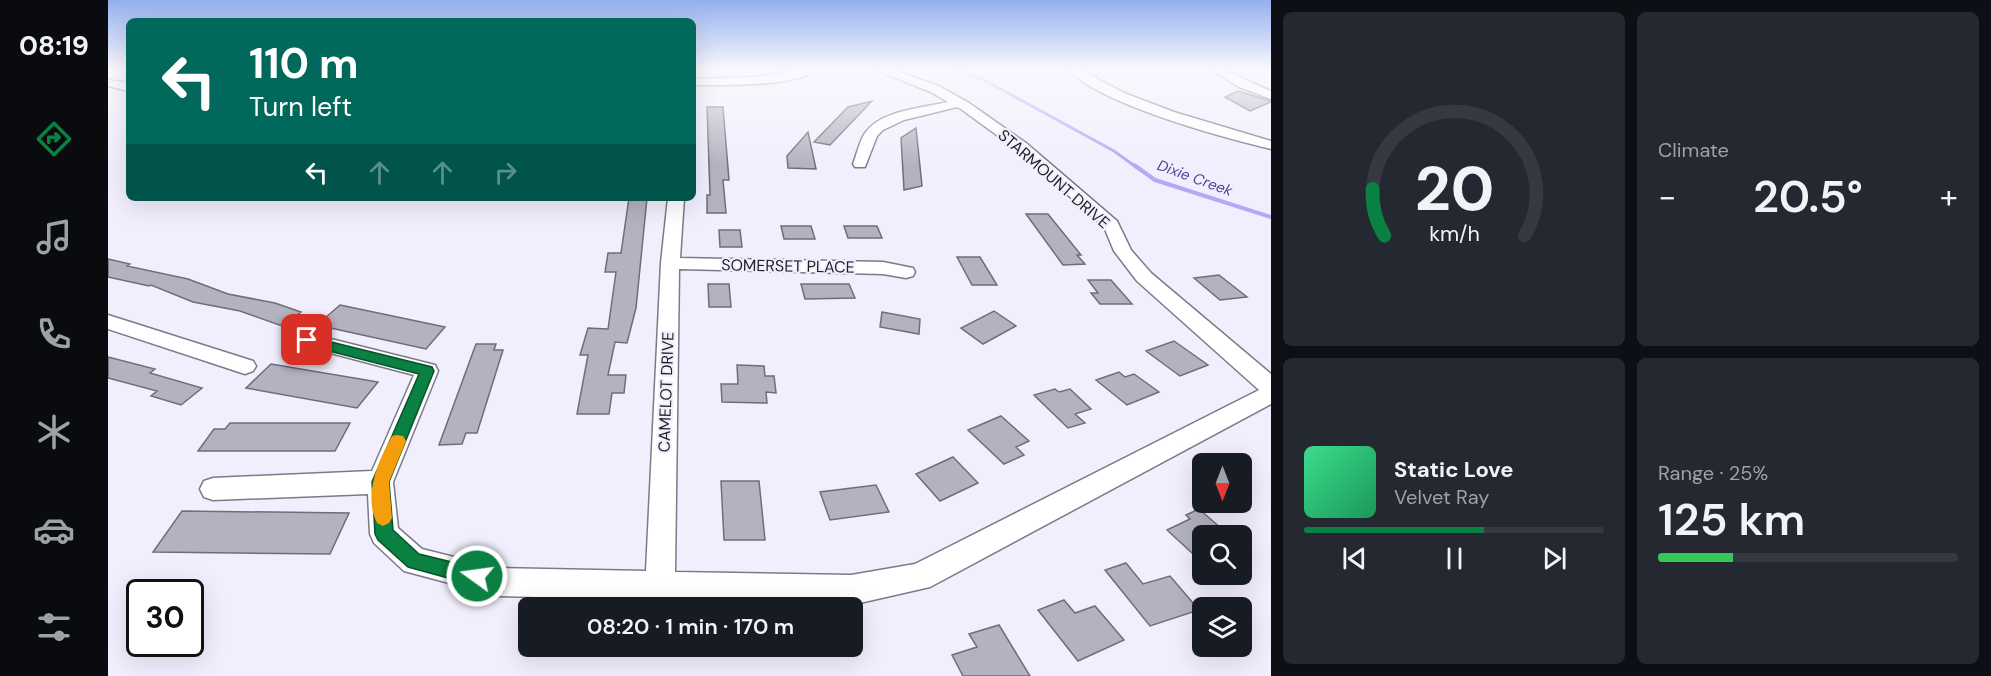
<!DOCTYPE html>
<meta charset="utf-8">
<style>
:root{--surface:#171b24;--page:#242831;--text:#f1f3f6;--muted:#9ea1a6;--line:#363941;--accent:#0b8043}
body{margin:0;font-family:"DM Sans",sans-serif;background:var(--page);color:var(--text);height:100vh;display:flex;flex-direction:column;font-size:22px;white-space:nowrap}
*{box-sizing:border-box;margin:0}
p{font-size:20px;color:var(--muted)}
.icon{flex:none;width:33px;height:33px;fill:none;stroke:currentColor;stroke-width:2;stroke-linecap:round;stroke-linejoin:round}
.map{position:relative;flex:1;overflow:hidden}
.sheet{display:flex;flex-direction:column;gap:12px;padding:12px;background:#0d0f14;width:720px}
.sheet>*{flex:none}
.hud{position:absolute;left:18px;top:18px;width:570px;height:183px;border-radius:9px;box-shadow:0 6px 24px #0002;background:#00695c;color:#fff;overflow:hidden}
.needle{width:39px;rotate:180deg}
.buttons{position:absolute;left:1084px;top:453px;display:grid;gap:12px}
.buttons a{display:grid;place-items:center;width:60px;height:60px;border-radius:9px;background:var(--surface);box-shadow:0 6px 24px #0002;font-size:30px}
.speed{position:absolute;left:18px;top:579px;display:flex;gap:12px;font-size:30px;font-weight:700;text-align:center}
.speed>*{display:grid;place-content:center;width:78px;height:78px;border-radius:50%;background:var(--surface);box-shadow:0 6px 24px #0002;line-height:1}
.speed .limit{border:3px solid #111;border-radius:9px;background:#fff;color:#111}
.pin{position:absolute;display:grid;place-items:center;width:51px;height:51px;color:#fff;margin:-26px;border-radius:12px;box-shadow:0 3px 9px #0006}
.me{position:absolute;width:66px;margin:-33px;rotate:284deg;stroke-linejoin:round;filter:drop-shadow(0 0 4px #0008)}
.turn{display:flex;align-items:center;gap:21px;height:126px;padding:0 24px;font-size:27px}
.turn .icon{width:78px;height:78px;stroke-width:2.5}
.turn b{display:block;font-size:42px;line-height:51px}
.lanes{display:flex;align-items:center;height:57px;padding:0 24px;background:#0003;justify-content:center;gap:30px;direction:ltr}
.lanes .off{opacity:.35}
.big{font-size:45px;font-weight:600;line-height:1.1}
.sheet .tile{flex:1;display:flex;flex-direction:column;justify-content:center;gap:9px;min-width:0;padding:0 21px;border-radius:9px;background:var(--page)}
.sheet .dial{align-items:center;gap:0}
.dial svg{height:156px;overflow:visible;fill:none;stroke:var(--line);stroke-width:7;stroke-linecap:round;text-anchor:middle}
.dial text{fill:var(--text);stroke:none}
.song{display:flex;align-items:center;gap:18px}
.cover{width:72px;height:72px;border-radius:9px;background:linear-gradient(135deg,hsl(150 70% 55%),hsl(150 70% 35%))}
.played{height:6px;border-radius:3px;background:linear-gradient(90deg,var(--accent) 60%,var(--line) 60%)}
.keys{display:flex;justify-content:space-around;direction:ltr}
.heat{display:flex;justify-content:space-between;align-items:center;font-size:33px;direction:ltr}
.charge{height:9px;border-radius:4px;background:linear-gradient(90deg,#34c759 25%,var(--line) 0)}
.sheet .tiles{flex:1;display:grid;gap:12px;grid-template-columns:repeat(2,1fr)}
.trip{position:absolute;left:410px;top:597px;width:345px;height:60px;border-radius:9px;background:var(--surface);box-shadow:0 6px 24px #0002;font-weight:600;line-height:60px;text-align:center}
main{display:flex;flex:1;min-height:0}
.menu{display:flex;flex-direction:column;width:108px;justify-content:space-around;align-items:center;background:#090b0e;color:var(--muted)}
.menu .icon{width:42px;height:42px}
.menu .current{color:var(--accent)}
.menu b{font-size:27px;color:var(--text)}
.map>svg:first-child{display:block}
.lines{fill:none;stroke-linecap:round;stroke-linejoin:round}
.stream-far1{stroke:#b6a8f6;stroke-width:3}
.stream{stroke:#b6a8f6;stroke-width:4}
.building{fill:#b3b2bf;stroke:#6f6d7a;stroke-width:1.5}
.minor-casing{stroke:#7c7a87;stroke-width:3}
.minor{fill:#fff;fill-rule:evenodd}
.route{fill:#0b8043;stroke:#07532c;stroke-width:1.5}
.slow{fill:#f59e0b}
.labels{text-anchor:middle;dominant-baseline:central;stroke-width:4.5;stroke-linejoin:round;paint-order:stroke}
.far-water-label{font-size:15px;font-style:italic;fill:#553c96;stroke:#f1effd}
.street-label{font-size:16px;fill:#201f25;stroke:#f1effd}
</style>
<main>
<nav class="menu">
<b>08:19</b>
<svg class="icon current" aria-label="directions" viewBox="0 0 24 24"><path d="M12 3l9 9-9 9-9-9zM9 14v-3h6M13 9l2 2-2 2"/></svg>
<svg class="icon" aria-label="music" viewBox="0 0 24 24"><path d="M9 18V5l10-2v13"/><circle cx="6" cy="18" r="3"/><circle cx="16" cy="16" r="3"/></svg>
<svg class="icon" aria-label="phone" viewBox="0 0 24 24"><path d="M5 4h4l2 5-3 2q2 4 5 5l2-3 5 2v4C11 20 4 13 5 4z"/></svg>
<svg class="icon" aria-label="climate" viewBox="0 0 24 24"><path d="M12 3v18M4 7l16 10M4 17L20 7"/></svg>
<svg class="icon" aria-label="car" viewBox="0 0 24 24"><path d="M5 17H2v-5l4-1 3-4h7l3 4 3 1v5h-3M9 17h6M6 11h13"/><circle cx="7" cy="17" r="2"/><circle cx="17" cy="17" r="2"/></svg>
<svg class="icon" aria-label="filters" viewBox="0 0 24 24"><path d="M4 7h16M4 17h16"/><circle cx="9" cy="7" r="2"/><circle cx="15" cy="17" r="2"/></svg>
</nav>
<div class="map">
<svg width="1163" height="676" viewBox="0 0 1163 676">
<rect width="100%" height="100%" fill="#f1effd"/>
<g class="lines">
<path class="stream-far1" d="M848,70l30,11 128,70 22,16"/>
<path class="stream" d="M1026,165l21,15 116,37"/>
</g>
<path class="building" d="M1130,91l33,10v1l-21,9 -25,-14z
M764,101l-42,44 -16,-3 34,-35z
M599,107h16l6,73h-6l3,33h-19v-18h3z
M808,128l6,58 -18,4 -3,-52z
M700,132l8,37 -28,-1 -1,-12z
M521,198h18l-11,110 -9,35 -12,-1 -7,33h18l-2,18h-12l-3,21h-32l11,-59h-8l8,-27 20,1 8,-57h-11l3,-19h13z
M918,214h22l33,41h-4l8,9 -22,1z
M673,226h30l4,13h-31z
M736,226h33l5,12h-34z
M611,230h21l2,17h-22z
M849,257h23l17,28h-25z
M0,259l22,5 -3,2 61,13 40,15 47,9 26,9 -19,14 -42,-15 -47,-9 -42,-17 -2,1 -41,-9z
M1111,275l28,22 -27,3 -26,-22z
M980,280h23l21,24h-32l-9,-11h7z
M600,284h21l2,23h-22z
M693,284h48l6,14 -50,1z
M232,305l105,22 -19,22 -109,-24z
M886,311l22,15 -33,18 -22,-16z
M774,312l38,7 -1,15 -39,-7z
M1066,341l34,24 -28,11 -34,-25z
M368,344h20l-2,6h9l-26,83h-11l-4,11 -23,1z
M0,357l47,12 -5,4 52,15 -21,17 -30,-9 6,-5 -49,-13z
M163,364l107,18 -21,26 -111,-20z
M629,365l27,1 1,10h9l2,17 -10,-1 1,11 -45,-1 -1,-18h17z
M1011,372l6,5 9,-3 25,18 -32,13 -31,-25z
M947,389l4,3 11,-3 21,20 -16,5 10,9 -17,5 -34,-33z
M893,416l28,25 -13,6 8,8 -20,9 -36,-34z
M122,423h120l-15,28h-137l16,-22h11z
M845,457l25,26 -38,18 -24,-27z
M613,481h38l6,59h-41z
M768,485l13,27 -59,8 -10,-28z
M1091,509l31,27h-27v27l-36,-33 23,-11 -4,-4z
M74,511l167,2 -19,41 -177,-2z
M1018,563l17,21 27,-8 29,34 -49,16 -45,-56z
M956,600l11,13 20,-7 29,34 -46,21 -40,-51z
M891,625l31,51h-67l-11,-21 25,-8 -8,-13z"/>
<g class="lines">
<g class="minor-casing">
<path id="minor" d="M691,70h17c-22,17 -94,15 -123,15v-6l61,-2z
M768,70h17l46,16 30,17 57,40 91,78 14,29 20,23 120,101v30l-341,183 -79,18 -353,-9 -94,-25 -30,-28 -4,-9 -2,-40 -155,6 -9,-3 -4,-8 4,-8 9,-3 159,-7 42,-96 -114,-30 -4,-5 4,-5 7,-2 128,32 3,6 -45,111 5,46 24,21 76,19 148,3 15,-308 7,-65h16l-4,60 203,4 30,6 2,4 -2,4 -7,2 -23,-4 -204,-5 -4,303 176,3 64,-11 344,-174 -122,-109 -23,-30 -10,-24 -88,-78 -55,-40 -4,-2 -53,13 -21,10 -6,6 -12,31h-10l-2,-3c4,-10 6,-22 12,-31 16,-23 58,-25 83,-31l-17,-10z
M960,70h13l43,23 50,19 97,29v8c-50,-12 -168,-44 -203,-79z
M1105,70c19,0 39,14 58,21v8l-32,-12z
M0,80l21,3v8l-21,-5z
M0,315l145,46 3,5 -3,5 -8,3 -137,-45z"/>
</g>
<use href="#minor" class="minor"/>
</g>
<linearGradient id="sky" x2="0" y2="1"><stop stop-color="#94afee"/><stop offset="0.42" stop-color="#f9f8fe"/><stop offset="1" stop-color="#f9f8fe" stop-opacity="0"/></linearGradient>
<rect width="1163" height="165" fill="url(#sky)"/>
<path class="route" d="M199,336l125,31 2,4 -45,111 4,48 26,24 65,16 3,6 -3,7 -7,3 -69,-19 -30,-27 -3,-6 -3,-52 47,-108 -117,-30 -2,-4z"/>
<path class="slow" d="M289,435l6,1 3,5 -17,41 3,36 -3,5 -6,3 -6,-3c-14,-28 1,-61 15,-87z"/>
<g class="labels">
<g class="far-water-label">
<text transform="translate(1087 178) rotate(20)">Dixie Creek</text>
</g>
<g class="street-label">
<text transform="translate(946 179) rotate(41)">STARMOUNT DRIVE</text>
<text transform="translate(680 266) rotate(1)">SOMERSET PLACE</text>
<text transform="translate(558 392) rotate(-88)">CAMELOT DRIVE</text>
</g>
</g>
</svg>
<div class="buttons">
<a><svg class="needle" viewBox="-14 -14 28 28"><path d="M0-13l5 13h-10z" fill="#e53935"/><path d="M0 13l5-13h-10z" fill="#9ea1a6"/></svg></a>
<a><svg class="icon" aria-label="search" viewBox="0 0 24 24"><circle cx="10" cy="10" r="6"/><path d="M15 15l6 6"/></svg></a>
<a><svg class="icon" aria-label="layers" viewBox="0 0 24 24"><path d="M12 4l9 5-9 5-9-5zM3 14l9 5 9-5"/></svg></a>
</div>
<div class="speed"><div class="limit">30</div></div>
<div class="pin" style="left:199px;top:340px;background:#d93025"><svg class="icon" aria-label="arrive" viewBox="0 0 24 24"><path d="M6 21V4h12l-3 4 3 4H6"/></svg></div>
<svg class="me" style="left:369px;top:576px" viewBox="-20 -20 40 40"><circle r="17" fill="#0b8043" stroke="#fff" stroke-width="3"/><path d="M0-11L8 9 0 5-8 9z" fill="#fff"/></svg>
<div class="trip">08:20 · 1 min · 170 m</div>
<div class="hud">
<div class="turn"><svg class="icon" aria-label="left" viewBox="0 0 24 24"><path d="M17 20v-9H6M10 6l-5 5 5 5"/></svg><div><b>110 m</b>Turn left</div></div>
<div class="lanes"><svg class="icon" aria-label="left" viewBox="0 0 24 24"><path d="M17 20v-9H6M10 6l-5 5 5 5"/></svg><svg class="icon off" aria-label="ahead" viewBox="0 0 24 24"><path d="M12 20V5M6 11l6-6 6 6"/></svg><svg class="icon off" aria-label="ahead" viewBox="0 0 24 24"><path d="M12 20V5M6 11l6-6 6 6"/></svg><svg class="icon off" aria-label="right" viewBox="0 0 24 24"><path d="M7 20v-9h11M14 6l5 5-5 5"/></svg></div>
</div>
</div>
<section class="sheet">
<div class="tiles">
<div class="tile dial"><svg viewBox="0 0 100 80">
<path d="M14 69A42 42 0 1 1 86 69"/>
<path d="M14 69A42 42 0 0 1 8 45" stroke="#0b8043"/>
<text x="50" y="56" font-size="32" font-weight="700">20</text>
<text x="50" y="72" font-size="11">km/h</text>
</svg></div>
<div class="tile"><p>Climate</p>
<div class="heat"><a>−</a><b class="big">20.5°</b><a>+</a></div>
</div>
<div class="tile">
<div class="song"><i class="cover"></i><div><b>Static Love</b><p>Velvet Ray</p></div></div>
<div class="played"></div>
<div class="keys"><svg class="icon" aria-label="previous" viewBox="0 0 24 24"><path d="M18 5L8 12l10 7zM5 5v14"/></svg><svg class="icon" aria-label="pause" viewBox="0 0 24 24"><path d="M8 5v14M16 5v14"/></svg><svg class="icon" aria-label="next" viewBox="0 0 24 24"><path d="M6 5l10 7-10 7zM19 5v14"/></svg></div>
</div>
<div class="tile"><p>Range · 25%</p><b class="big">125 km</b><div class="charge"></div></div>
</div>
</section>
</main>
